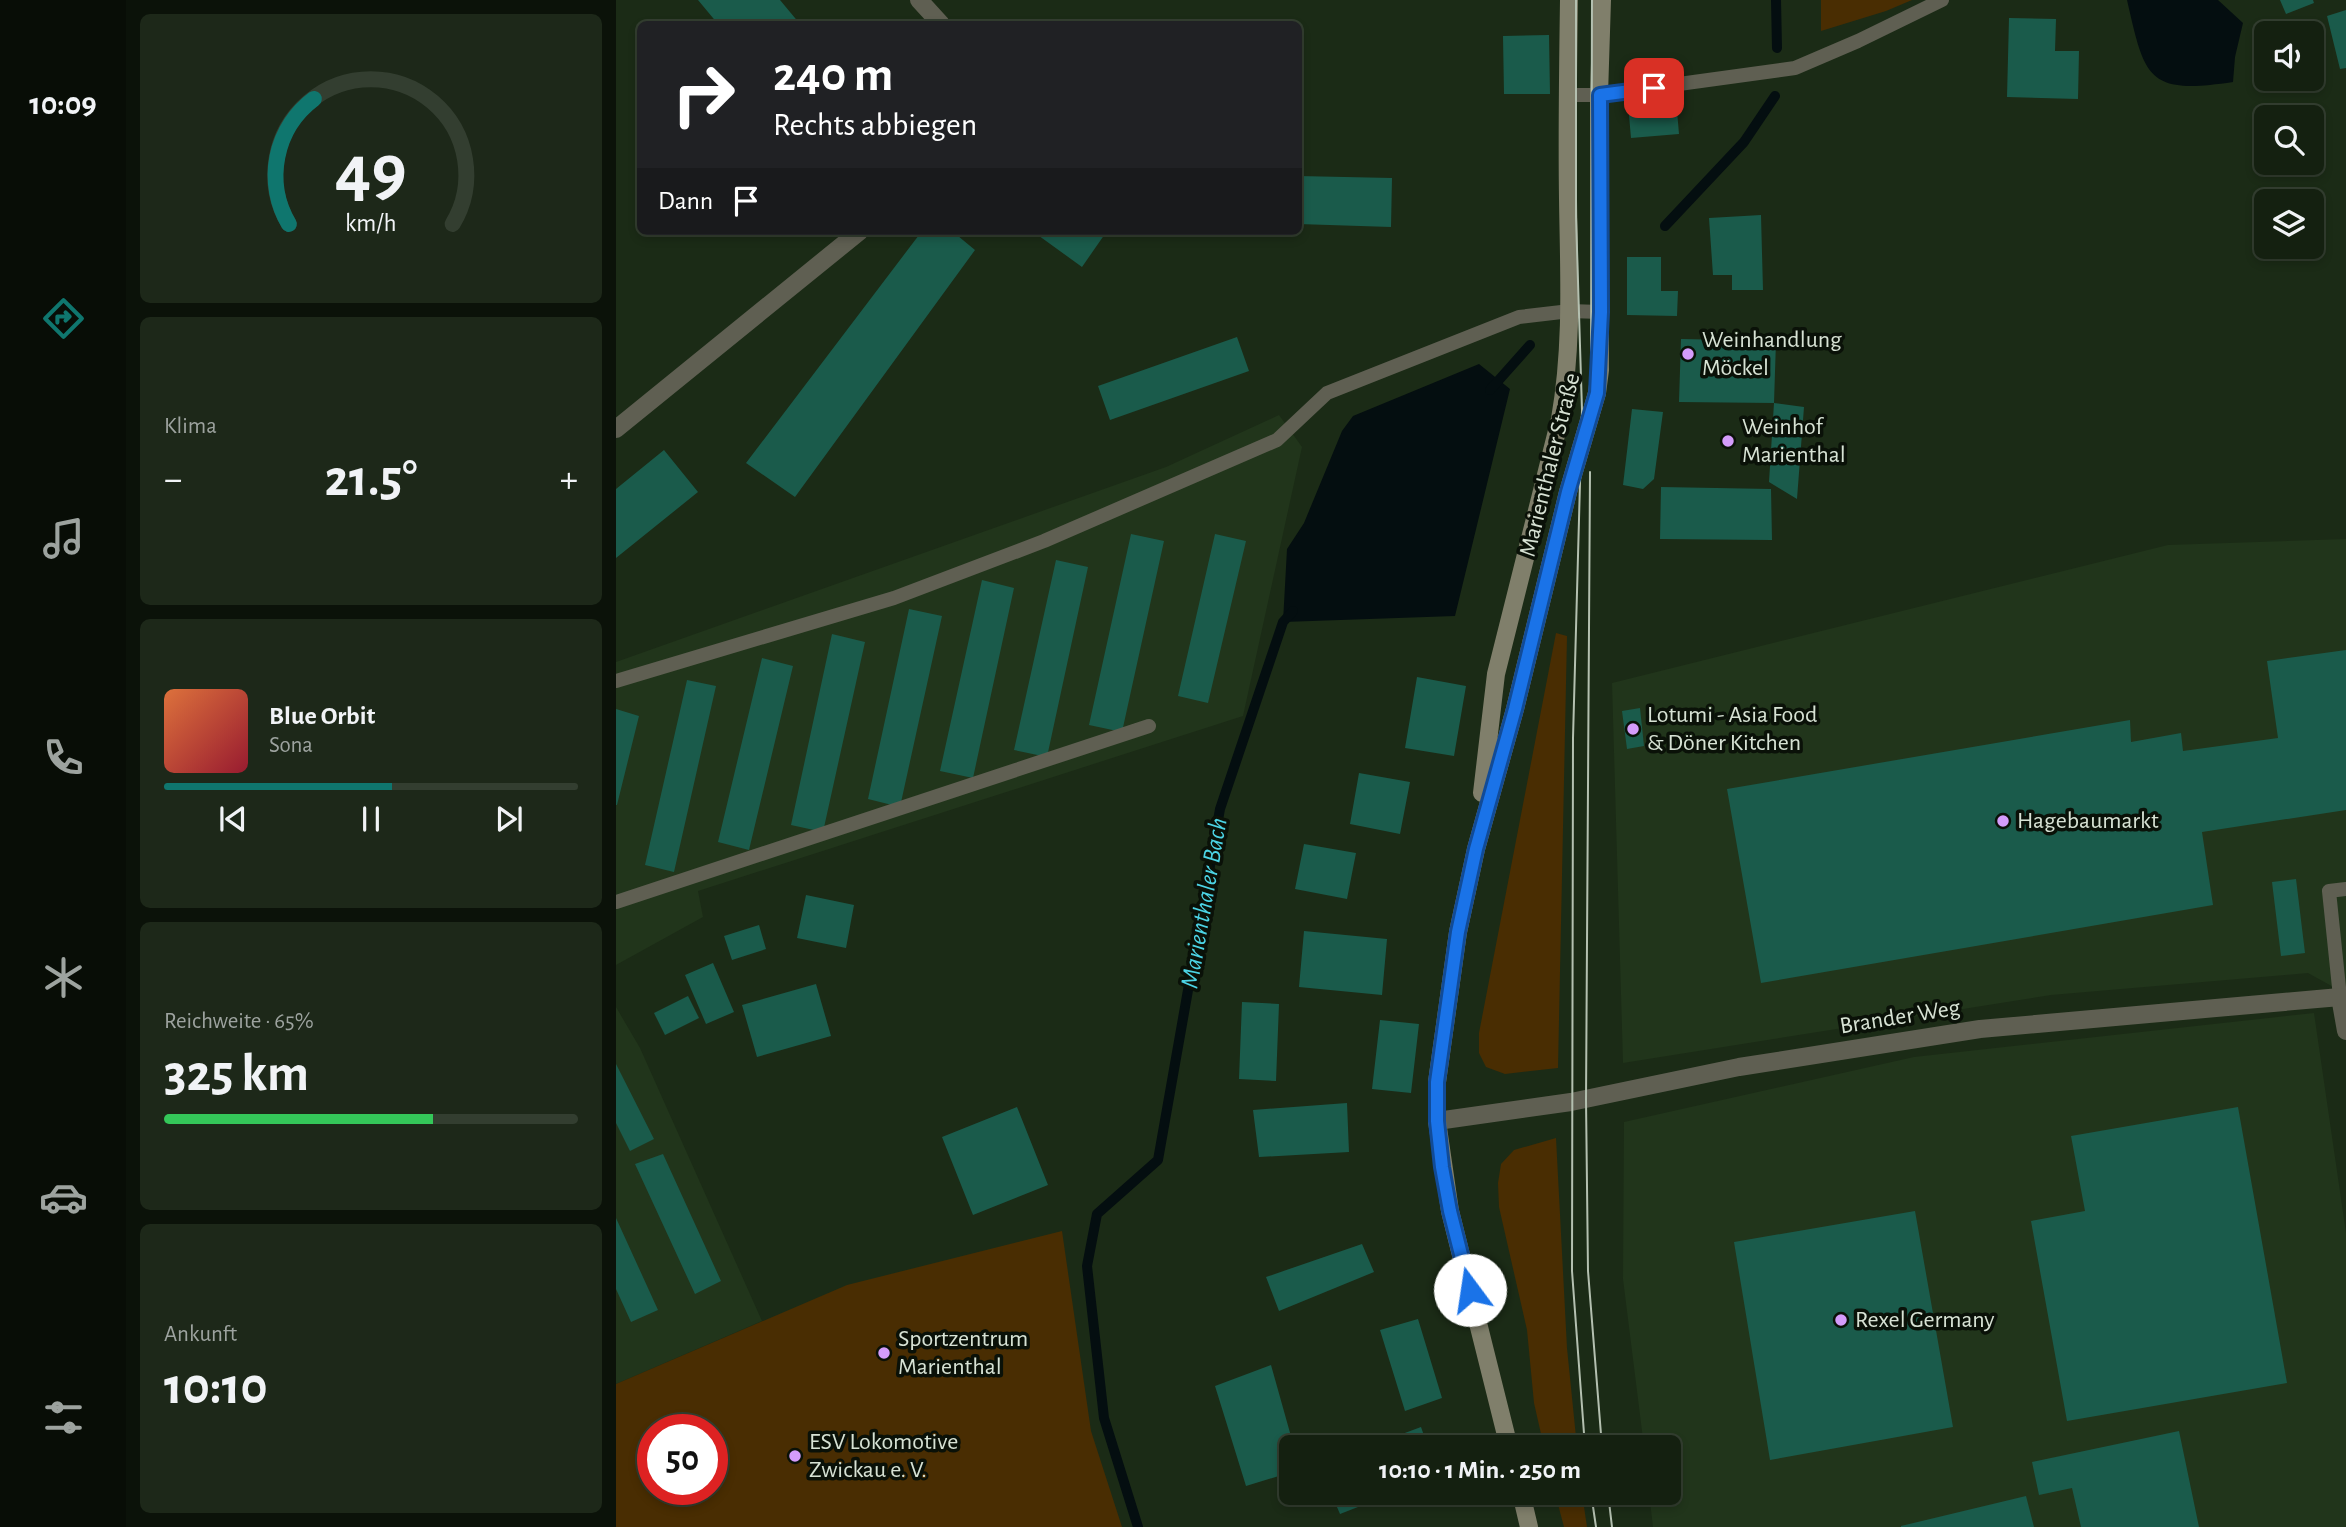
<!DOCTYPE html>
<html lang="de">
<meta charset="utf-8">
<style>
:root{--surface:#142010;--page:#1d2819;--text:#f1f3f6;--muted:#9da39f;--line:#333e30;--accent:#0f766e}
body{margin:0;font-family:"Alegreya Sans",sans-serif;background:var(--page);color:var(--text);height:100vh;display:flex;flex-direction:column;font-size:26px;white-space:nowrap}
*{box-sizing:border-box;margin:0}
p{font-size:23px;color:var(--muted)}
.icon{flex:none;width:38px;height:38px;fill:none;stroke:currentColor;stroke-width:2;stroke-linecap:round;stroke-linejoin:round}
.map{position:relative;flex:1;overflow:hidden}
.sheet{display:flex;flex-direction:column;gap:14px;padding:14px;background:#0b1209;width:490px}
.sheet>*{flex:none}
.banner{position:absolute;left:21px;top:21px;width:665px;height:214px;border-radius:10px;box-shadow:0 4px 10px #0003,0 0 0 2px var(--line);background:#202124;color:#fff;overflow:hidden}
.controls{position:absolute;left:1638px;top:21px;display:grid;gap:14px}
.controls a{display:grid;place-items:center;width:70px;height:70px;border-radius:10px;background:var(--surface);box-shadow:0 4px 10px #0003,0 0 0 2px var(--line);font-size:35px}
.speed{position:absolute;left:21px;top:1414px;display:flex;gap:14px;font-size:35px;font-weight:700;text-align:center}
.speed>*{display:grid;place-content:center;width:91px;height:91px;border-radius:50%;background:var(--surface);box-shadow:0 4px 10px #0003,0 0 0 2px var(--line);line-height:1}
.speed .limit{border:10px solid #d22;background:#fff;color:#111}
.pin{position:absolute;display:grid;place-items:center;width:60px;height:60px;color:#fff;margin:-30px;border-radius:14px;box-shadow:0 4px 10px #0006}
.me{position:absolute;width:77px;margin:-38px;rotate:346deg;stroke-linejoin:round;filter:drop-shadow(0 0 5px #0008)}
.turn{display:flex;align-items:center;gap:24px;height:147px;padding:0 21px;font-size:32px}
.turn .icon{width:91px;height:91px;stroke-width:2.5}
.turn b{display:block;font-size:49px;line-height:60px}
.then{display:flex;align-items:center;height:66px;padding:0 21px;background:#0003;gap:14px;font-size:26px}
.big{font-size:52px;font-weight:600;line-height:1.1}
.sheet .card{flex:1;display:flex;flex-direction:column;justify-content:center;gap:10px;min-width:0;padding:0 24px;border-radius:10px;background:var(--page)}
.sheet .dial{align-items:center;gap:0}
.dial svg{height:182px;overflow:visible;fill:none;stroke:var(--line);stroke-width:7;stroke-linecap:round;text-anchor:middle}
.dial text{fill:var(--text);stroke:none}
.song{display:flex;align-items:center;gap:21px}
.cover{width:84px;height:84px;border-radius:10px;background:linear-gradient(135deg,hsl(20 70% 55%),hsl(350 70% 35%))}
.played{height:7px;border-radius:4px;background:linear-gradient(90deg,var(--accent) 55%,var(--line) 55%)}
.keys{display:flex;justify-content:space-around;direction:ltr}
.heat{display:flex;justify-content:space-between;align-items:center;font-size:38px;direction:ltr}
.charge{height:10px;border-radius:5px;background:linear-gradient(90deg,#34c759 65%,var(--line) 0)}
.trip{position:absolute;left:663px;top:1435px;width:402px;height:70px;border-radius:10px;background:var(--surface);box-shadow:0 4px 10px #0003,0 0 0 2px var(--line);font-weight:600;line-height:70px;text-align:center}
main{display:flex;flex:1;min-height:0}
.tab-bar{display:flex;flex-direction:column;width:126px;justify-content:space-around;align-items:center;background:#080d06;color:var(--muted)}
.tab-bar .icon{width:49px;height:49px}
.tab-bar .active{color:var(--accent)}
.tab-bar b{font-size:32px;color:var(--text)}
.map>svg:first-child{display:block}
.built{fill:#21351b}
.green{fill:#492d02;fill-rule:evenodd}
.water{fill:#040e10}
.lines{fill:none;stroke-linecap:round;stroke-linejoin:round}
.stream{stroke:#040e10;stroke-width:10}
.building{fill:#1a5b4b}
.service{stroke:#5f5f52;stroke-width:14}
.minor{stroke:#5f5f52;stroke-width:18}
.secondary{stroke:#807f6b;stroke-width:18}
.tram{stroke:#b4c0b0;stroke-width:2}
.route-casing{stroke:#114b97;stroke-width:18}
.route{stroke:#1a73e8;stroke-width:12}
.poi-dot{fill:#d49cfb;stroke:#0a1108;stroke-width:2.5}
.labels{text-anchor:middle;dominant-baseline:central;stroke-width:7;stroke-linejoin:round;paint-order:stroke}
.poi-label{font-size:24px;fill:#d7e2d4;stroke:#0a1108;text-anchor:start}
.street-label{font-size:24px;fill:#d7e2d4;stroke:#0a1108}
.water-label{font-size:26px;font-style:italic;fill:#4cd4e5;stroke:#0a1108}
</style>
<main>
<nav class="tab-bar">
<b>10:09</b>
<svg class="icon active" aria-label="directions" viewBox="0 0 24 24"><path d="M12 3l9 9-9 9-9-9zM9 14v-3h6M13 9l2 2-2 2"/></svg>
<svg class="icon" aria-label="music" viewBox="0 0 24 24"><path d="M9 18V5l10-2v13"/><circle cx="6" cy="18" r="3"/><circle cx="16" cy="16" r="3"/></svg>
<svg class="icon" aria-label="phone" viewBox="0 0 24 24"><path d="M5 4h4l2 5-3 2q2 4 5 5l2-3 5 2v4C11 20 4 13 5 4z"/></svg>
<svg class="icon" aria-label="climate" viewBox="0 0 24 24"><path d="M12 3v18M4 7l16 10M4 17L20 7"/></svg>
<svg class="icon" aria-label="car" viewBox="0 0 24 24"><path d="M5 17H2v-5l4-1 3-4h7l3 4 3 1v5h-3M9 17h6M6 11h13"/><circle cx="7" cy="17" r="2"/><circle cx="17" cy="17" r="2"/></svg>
<svg class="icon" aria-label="filters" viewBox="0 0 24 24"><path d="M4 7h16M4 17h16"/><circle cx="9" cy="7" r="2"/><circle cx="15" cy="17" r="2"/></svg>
</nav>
<section class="sheet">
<div class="card dial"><svg viewBox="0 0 100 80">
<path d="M14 69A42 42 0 1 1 86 69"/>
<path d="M14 69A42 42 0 0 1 25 14" stroke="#0f766e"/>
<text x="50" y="56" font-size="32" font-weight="700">49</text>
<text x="50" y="72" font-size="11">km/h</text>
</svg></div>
<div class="card"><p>Klima</p>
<div class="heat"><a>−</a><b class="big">21.5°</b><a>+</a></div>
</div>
<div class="card">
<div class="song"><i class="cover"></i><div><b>Blue Orbit</b><p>Sona</p></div></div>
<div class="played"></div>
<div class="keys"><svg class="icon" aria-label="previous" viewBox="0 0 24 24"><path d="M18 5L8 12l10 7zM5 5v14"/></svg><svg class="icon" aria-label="pause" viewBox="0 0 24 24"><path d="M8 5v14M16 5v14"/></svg><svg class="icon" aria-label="next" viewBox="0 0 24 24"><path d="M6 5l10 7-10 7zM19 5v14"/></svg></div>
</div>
<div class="card"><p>Reichweite · 65%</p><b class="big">325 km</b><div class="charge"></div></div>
<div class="card"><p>Ankunft</p><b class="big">10:10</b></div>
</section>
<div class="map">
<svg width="1730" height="1527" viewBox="0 0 1730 1527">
<rect width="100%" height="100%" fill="#1b2b16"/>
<path class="built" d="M663,415l23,32 -59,269 -545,175 5,26 -87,48v-303l550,-195z
M1730,539v455l-38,-21 -257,22 -428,68 -11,-380 556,-138z
M0,1007l24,41 122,273 -146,63z
M1698,1013l32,220v294h-693l-4,-34h21v-46h-26l-21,-168 1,-157 290,-65z"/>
<path class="green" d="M1205,0h91l-26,11 -65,20z
M940,633l11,3 -9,432 -53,6 -19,-7 -7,-14v-20z
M940,1138l11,210 10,99h-33l-10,-44 -7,-73 -28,-123 -1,-24 3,-19 13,-14z
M446,1231l29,200 31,96h-506v-143l231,-99zM37,1430h59v59h-59z
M939,1493h27l5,34h-23z"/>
<path class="water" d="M1511,0h91l25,23 -8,34 -2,25c-86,13 -88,-4 -106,-82z
M863,364l31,25 -55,227 -172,6 4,-73 17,-26 38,-92 11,-15z"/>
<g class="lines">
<path class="stream" d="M1160,0l1,48
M1049,226l79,-84 31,-46
M874,390l40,-45
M522,1527l-34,-109 -17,-152 10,-52 61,-54 62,-351 63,-187 10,-11"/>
</g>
<path class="building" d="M82,0h82l20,24h-82z
M1664,0h33l1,3 -28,11z
M1730,10v58l-6,1 -13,-53z
M1393,18l47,1 -1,32h24l-1,48 -71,-2z
M933,35l1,59h-46l-1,-58z
M1060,99l3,35 -48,4 -3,-34z
M682,176l94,2 -1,49 -93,-3z
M1145,215l2,75h-31v-15h-19l-4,-57z
M306,231h30l23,19 -180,247 -49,-34z
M420,231h71l-25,36 -47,-34z
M1011,257h34v34h17l-1,25 -50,-1z
M621,337l12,34 -139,49 -12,-34z
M1065,339l95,2 -2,62 -95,-1z
M1158,403l30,4 -7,92 -28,-17z
M1016,409l31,3 -9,67 -11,10 -20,-4z
M48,450l34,42 -82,66v-69z
M1045,487l110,2 1,51 -112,-1z
M515,534l33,7 -42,191 -33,-7z
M599,534l31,7 -38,162 -30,-7z
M440,560l32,7 -41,190 -33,-7z
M366,580l32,8 -41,190 -33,-7z
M293,609l33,7 -42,191 -32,-8z
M216,634l33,8 -42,190 -32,-7z
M1730,650v160l-144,22 11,73 -452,78 -34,-194 403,-69 1,22 50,-9 2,18 95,-13 -11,-77z
M146,658l31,8 -44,184 -31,-8z
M801,677l49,9 -12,70 -49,-8z
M71,680l29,6 -42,186 -29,-7z
M1024,708l4,38 -17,3 -5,-38z
M0,709l23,7 -22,89h-1z
M743,773l51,9 -10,52 -50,-10z
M688,844l52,9 -9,46 -52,-10z
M1680,879l9,74 -24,3 -9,-74z
M190,895l48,10 -8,43 -49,-10z
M143,925l7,24 -34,11 -8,-24z
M688,931l83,8 -5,56 -83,-8z
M97,963l21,49 -28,12 -21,-49z
M200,984l15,52 -74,21 -15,-52z
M72,996l11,22 -34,17 -11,-22z
M626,1002l37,2 -3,77 -37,-2z
M764,1020l39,4 -8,69 -39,-4z
M0,1064l38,75 -24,12 -14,-28z
M731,1103l2,49 -90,5 -6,-47z
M401,1107l31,78 -75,30 -31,-78z
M1622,1107l49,276 -220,38 -36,-200 54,-10 -14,-75z
M47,1154l58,127 -26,13 -60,-130z
M1299,1211l38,216 -183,33 -36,-218z
M0,1218l42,92 -27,12 -15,-33z
M746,1244l12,28 -95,39 -13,-34z
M802,1319l24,79 -37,13 -25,-81z
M655,1365l23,82h-2v25l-46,14 -31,-100z
M805,1427l7,20h-61z
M1563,1431l20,96h-118l-9,-39 -33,7 -7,-33z
M715,1493h63l-54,21z
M1410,1496l8,31h-133v-1z"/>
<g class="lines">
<path class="service" d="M951,95h32l196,-27 63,-27 84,-41
M0,681l278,-83 150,-57 233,-101 50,-47 192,-76 51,-6 30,1
M0,902l533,-176
M1724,997l-11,-106 17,-2"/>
<path class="minor" d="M303,0l22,24
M0,429l244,-198
M821,1121l134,-19 168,-35 241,-38 360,-32 6,34"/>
<path class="secondary" d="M866,793l14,-119 64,-255c13,-74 9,-146 8,-220 -1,-67 0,-133 1,-199
M893,1447l-59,-236 -13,-90v-39l21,-150 18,-83 39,-140 53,-217 29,-99 3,-23 -1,-275 3,-95
M905,1493l8,34"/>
<path class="tram" d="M960,0v217l6,193 -9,328 -1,533 13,176
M975,392l1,-392
M974,472l-4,628 2,171 14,176
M975,1493l5,34
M992,1493l4,34"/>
</g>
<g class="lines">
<g class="route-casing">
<path id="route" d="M854,1290l-20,-79 -8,-44 -5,-46v-39l21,-150 18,-83 39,-140 53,-217 29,-99 4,-81 -1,-217 54,-7"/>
</g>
<use href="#route" class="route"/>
</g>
<g class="poi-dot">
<circle cx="1072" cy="354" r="7"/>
<circle cx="1112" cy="441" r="7"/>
<circle cx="1017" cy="729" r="7"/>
<circle cx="1387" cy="821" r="7"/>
<circle cx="1225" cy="1320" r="7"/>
<circle cx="268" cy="1353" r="7"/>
<circle cx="179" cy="1456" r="7"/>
</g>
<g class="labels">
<g class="poi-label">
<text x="1086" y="340">Weinhandlung<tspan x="1086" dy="28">Möckel</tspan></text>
<text x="1126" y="427">Weinhof<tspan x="1126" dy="28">Marienthal</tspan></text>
<text x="1031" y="715">Lotumi - Asia Food<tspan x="1031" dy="28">&amp; Döner Kitchen</tspan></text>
<text x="1401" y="821">Hagebaumarkt</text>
<text x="1239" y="1320">Rexel Germany</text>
<text x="282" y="1339">Sportzentrum<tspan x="282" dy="28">Marienthal</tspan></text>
<text x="193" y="1442">ESV Lokomotive<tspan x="193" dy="28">Zwickau e. V.</tspan></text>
</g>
<g class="street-label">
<text transform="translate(934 465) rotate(-76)">Marienthaler Straße</text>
<text transform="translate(1284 1017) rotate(-9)">Brander Weg</text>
</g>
<g class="water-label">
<text transform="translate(588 903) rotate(-80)">Marienthaler Bach</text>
</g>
</g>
</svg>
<div class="controls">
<a><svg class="icon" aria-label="sound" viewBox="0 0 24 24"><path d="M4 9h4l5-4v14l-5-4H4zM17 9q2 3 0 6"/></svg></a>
<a><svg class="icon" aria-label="search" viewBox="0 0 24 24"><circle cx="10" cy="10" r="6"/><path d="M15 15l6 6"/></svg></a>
<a><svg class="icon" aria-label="layers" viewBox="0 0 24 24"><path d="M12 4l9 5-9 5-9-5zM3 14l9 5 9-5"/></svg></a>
</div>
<div class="speed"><div class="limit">50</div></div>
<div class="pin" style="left:1038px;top:88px;background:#d93025"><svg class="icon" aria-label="arrive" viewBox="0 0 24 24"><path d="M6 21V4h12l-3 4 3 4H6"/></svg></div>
<svg class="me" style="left:854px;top:1290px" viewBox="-20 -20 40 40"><circle r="19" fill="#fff"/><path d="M0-13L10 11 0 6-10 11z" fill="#1a73e8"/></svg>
<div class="trip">10:10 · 1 Min. · 250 m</div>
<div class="banner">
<div class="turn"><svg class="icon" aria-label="right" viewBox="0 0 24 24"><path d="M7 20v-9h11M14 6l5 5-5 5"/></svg><div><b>240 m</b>Rechts abbiegen</div></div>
<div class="then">Dann<svg class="icon" aria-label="arrive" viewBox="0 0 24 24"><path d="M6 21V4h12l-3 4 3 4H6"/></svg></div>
</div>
</div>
</main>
